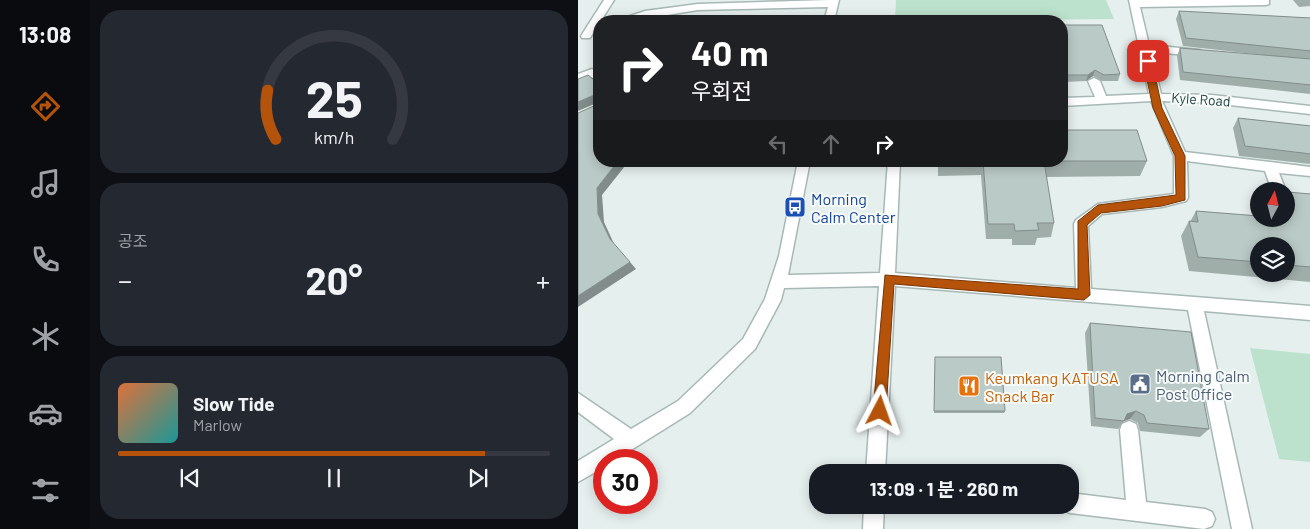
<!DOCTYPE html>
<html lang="ko">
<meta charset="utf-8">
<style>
:root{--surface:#171b24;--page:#242831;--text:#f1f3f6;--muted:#9ea1a6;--line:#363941;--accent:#b45309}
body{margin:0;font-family:Barlow,"Noto Sans KR",sans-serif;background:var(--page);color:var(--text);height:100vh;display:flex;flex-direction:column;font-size:19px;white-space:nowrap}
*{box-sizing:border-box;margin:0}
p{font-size:16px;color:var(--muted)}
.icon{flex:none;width:28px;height:28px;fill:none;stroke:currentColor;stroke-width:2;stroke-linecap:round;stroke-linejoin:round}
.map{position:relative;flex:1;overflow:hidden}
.sheet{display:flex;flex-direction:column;gap:10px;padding:10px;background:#0d0f14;width:488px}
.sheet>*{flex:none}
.banner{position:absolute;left:15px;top:15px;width:475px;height:152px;border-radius:20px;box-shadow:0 2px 12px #0003;background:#202124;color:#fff;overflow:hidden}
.needle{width:32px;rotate:7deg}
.fabs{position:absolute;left:672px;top:182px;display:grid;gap:10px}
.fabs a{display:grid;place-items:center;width:45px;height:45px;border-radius:50%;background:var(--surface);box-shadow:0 2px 12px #0003;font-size:25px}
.speed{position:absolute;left:15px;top:449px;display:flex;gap:10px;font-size:25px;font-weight:700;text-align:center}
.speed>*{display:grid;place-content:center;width:65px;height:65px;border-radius:50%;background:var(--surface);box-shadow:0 2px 12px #0003;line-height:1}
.speed .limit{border:8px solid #d22;background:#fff;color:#111}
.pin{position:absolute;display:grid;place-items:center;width:42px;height:42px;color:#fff;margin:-21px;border-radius:10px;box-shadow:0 2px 8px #0006}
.me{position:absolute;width:55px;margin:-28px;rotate:4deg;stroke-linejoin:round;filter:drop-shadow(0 0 4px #0008)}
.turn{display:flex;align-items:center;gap:18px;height:105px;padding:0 15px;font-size:22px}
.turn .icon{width:65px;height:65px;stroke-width:2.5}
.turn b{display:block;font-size:35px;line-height:42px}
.lanes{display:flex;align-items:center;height:48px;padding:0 15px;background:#0003;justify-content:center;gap:25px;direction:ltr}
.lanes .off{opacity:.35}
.big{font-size:38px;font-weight:700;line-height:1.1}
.sheet .tile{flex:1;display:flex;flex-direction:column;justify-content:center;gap:8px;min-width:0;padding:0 18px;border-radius:20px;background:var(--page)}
.sheet .dial{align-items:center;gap:0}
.dial svg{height:130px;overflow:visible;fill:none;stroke:var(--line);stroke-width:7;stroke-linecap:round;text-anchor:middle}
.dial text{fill:var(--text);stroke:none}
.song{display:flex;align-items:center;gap:15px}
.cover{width:60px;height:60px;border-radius:8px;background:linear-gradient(135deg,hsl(20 70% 55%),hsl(180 70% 35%))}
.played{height:5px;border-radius:2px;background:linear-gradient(90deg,var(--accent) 85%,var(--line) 85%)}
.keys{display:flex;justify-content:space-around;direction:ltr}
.heat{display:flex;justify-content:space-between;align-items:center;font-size:28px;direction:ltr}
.trip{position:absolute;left:231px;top:464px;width:270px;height:50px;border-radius:20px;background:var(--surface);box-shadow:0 2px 12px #0003;font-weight:700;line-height:50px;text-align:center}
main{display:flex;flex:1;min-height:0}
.tabs{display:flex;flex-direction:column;width:90px;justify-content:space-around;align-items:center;background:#090b0e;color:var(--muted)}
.tabs .icon{width:35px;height:35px}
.tabs .selected{color:var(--accent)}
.tabs b{font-size:22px;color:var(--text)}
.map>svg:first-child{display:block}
.green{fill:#bce2cd}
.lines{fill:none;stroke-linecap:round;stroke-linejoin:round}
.minor-casing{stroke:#a7b8b6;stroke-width:3}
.minor{fill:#fff;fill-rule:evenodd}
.wall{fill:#a0aeaa;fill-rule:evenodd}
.shaded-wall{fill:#828d8b}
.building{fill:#bacac6;stroke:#828d8b}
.route{fill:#b45309;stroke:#753606}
.labels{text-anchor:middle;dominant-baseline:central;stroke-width:4;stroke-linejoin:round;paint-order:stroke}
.far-street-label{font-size:14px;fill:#224340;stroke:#f6fbf9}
.transit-label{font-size:16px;fill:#164399;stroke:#f6fbf9;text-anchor:start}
.service-label{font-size:16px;fill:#4e5e75;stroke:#f6fbf9;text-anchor:start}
.food-label{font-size:16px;fill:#c56008;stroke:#f6fbf9;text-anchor:start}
</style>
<main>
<nav class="tabs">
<b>13:08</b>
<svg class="icon selected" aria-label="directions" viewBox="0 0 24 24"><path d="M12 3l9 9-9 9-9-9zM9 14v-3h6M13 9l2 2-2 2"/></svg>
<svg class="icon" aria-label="music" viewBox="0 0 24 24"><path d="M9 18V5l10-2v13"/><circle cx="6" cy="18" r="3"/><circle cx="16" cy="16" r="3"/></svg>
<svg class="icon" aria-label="phone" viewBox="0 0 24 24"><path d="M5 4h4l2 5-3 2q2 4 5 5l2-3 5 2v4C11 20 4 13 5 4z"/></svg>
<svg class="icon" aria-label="climate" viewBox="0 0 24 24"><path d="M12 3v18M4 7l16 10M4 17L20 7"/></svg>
<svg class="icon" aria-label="car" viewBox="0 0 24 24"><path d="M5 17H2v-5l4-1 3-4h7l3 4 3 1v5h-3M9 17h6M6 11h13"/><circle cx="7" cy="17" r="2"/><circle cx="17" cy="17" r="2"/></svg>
<svg class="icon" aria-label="filters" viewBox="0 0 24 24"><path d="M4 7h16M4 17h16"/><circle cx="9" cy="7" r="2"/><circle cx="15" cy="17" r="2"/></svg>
</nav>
<section class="sheet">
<div class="tile dial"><svg viewBox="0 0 100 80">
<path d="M14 69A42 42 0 1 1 86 69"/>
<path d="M14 69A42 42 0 0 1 9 39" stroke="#b45309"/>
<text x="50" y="56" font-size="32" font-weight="700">25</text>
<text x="50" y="72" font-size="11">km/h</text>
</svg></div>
<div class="tile"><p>공조</p>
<div class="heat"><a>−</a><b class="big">20°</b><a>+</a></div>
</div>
<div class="tile">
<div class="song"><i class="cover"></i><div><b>Slow Tide</b><p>Marlow</p></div></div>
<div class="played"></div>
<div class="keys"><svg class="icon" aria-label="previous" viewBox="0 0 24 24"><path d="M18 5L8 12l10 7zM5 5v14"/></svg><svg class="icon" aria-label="pause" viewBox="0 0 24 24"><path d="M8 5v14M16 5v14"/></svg><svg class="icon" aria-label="next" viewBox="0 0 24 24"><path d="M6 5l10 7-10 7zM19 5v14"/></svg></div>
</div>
</section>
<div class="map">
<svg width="733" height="529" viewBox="0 0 733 529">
<rect width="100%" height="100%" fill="#e5efed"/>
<path class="green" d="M318,0h210l8,19 -219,2z
M672,348l60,6v108l-31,-3z"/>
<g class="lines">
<g class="minor-casing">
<path id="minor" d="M26,0h10l-24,38h-8l-1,-2z
M251,0h10l-5,21h-10l4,-14 -130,3 -68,11h-15l30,-10 53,-7z
M551,0h140v4l-3,1 -126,2 9,38 51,5 5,3 -5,3 -49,-4 10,42 51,1 99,11v8l-99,-11 -50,-2 23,51 126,15v9l-32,-3 7,18h-14l-7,-20 -78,-10 1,37 -2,3 -24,6 -60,7 -14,12 3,63 220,17v14l-107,-9 48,218h-20l-44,-219 -293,-24 -10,186h-19l13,-186 -95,2 -3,12 -26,49 -65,64 -75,47h-11v7l-26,15v-21l36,-22 -36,-27v-19l53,36 47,-28 65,-62 22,-40 14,-43 19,-95h12l-22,114 92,-2 8,-112h12l-5,112 181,15 -2,-64 2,-4 22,-16 76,-10v-38l-23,-55 -89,5v-8l33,-1 -7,-16 6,-3 6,3 6,15 43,-2z
M14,69l7,4v8l-8,-4 -13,4v-7z
M551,421l7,3 2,6 8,72 59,7 7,3 3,7 -3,7 -8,3 -134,-16 -7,-3 -2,-5h9v-12l56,7 -6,-70 2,-6z
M286,505h20l-1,24h-20z"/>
</g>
<use href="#minor" class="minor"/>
</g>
<path class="wall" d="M715,0h18v6l-12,1z
M601,11l132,7v76l-131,-14 -3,-24 3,-8 93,8 -90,-10 -7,-27z
M484,25l58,49 -2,7h-16l-9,-5 -7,5 -24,1z
M660,118l73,8v38l-72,-8 -6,-28z
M360,161h209l-7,15 -94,1 8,46 -3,14 -14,1 -2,7h-23v-6h-26l-5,-64 -43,1z
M733,194v88l-122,-11 -8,-35 8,-15 1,1 6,-11 91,8zM681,246h28v28h-28z
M681,202v12l-2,-8z
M512,323l119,106 -9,8 -60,-6 -2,-8 -8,-4 -6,2 -6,8 -27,-3 -6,-93z
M357,357l70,54 -1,2h-70z"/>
<path class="shaded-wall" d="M517,70l-2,6 -7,5 2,-6z
M21,93v9l-21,9v-9z
M40,161h14l-7,5 -23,29 2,27 11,24 -5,-7 -12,-25 -1,-26z
M52,262l6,7 -58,38v-11z
M558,411l-6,8 -6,2 3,-7z"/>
<path class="building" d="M601,11l132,7v33l-125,-13z
M484,25h40l18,49 -16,1 -9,-5 -7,5h-26z
M602,48l131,11v26l-128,-13z
M10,75l11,9v9l-21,9v-23z
M18,105l3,2v54h19l-21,27 1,26 12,25 20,23 -52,34v-183z
M660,118l73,8v28l-66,-8z
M484,130h75l10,31h-85z
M405,161h75h-14l10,62h-17l2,7 -24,1 -1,-7h-26z
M709,192l24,2v73l-24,-2v-19h-28v16l-61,-5 -9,-36 9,1 -2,-11 63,5v3h28z
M512,323l101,9 18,97 -62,-6 -3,-8 -8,-4 -9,3 -3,7 -29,-3z
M357,357h66l4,54h-71z"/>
<path class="route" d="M570,59l4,2 10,47 23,48v44l-23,6 -61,7 -14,12 3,70 -6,5 -190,-16 -8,127 -2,5 -4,2 -5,-2 -2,-5 12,-136 193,14v-68l20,-16 78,-10 -1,-39 -22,-48 -10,-47z"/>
<defs>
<g id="bus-square" transform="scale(1.125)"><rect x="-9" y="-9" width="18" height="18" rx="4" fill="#1a4fb4" stroke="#f6fbf9"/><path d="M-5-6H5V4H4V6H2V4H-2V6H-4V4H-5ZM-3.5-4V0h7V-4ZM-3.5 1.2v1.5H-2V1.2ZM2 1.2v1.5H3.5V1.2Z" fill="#fff"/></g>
<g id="civic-square" transform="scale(1.125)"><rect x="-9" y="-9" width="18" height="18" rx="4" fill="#5c6f8a" stroke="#f6fbf9"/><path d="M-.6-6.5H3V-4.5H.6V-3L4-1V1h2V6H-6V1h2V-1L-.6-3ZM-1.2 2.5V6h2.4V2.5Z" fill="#fff"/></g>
<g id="restaurant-square" transform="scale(1.125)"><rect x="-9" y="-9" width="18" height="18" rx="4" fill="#e8710a" stroke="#f6fbf9"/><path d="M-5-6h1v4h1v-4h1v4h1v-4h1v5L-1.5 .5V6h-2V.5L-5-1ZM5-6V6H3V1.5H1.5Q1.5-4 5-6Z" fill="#fff"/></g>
</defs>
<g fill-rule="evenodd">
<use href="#bus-square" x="217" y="207"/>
<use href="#civic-square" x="562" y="384"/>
<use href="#restaurant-square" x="391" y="386"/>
</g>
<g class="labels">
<g class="far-street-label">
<text transform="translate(623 99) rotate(4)">Kyle Road</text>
</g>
<g class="transit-label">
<text x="233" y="198">Morning<tspan x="233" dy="18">Calm Center</tspan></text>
</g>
<g class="service-label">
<text x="578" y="375">Morning Calm<tspan x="578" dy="18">Post Office</tspan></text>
</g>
<g class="food-label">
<text x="407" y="377">Keumkang KATUSA<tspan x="407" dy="18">Snack Bar</tspan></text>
</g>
</g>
</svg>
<div class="fabs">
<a><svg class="needle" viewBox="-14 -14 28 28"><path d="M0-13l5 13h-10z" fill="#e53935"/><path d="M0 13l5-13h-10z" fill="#9ea1a6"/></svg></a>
<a><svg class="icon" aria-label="layers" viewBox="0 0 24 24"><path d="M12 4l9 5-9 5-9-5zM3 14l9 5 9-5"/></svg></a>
</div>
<div class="speed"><div class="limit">30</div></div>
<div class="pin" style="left:570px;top:61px;background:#d93025"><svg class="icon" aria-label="arrive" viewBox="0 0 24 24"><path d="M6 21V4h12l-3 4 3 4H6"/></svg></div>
<svg class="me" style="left:302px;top:411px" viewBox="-20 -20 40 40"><path d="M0-17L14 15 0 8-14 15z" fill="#b45309" stroke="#fff" stroke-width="4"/></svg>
<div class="trip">13:09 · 1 분 · 260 m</div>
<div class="banner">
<div class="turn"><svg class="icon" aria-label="right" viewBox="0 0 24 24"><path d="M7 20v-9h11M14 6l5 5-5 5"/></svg><div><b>40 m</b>우회전</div></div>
<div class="lanes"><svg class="icon off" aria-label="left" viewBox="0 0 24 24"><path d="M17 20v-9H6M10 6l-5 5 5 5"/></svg><svg class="icon off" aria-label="ahead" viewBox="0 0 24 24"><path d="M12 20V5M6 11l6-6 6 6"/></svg><svg class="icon" aria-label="right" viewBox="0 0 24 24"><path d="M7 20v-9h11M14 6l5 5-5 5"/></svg></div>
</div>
</div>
</main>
